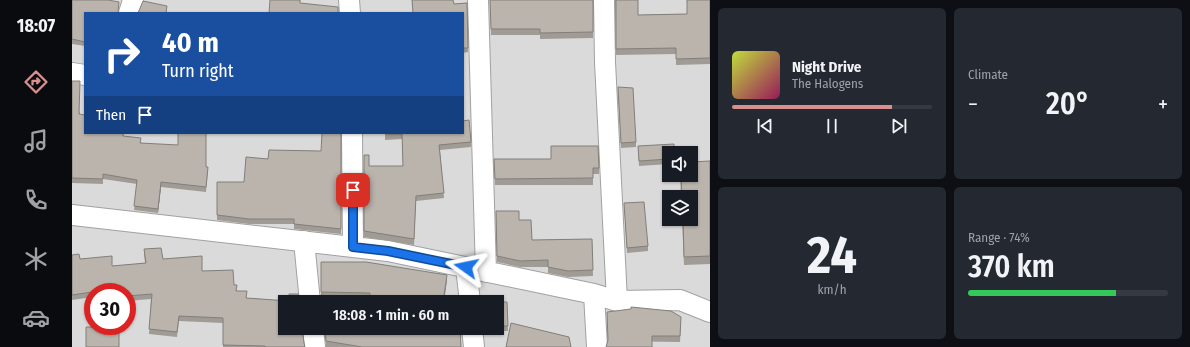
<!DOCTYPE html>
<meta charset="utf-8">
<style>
:root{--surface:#171b24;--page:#242831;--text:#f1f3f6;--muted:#9ea1a6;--line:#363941;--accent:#d8908f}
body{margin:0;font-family:"Fira Sans Condensed",sans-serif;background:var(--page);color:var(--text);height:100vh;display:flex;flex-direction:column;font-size:15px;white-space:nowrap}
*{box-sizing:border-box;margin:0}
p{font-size:13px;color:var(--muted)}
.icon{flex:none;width:22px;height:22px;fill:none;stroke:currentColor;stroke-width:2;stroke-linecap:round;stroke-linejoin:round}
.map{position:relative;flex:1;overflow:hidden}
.panel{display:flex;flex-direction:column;gap:8px;padding:8px;background:#0d0f14;width:480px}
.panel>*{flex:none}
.guide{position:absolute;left:12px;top:12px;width:380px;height:122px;border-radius:0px;box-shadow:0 1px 3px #0004;background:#1a4fa0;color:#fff;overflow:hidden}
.tools{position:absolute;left:590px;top:146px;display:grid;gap:8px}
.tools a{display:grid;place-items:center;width:36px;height:36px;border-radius:0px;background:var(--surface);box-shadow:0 1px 3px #0004;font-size:20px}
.speed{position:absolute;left:12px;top:283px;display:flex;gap:8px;font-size:20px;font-weight:700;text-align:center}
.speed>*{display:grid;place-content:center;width:52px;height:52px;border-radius:50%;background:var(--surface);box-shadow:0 1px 3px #0004;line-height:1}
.speed .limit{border:6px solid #d22;background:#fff;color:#111}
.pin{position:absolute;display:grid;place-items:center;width:34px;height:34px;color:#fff;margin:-17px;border-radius:8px;box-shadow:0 2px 6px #0006}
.me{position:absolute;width:44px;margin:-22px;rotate:282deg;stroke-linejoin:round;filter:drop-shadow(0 0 3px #0008)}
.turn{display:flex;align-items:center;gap:14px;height:84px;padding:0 12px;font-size:18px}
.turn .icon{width:52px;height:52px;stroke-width:2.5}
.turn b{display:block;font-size:28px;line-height:34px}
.then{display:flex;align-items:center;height:38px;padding:0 12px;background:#0003;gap:8px;font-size:15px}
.big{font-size:30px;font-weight:600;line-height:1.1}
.panel .widget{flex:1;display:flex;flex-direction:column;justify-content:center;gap:6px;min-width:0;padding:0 14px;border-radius:6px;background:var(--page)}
.panel .dial{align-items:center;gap:0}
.dial b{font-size:52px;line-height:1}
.song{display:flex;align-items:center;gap:12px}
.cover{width:48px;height:48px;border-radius:6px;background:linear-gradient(135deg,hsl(70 70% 55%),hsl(330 70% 35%))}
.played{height:4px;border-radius:2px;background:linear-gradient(90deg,var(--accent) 80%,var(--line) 80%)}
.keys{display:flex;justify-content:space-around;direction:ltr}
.heat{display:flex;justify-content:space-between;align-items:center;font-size:22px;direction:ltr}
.charge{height:6px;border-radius:3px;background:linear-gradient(90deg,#34c759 74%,var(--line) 0)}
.panel .tiles{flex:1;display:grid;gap:8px;grid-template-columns:repeat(2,1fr)}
.trip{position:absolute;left:206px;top:295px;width:226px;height:40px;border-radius:0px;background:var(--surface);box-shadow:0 1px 3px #0004;font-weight:600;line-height:40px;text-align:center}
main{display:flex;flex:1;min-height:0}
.tabs{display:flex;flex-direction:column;width:72px;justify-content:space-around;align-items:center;background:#090b0e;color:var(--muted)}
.tabs .icon{width:28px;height:28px}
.tabs .selected{color:var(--accent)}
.tabs b{font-size:18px;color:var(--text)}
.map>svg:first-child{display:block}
.residential{fill:#dbdada;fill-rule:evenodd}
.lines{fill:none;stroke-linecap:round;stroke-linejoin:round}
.street-casing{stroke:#a1a1a1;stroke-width:22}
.street{stroke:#fff;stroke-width:20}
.wall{fill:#a09b95}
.shaded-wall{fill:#827e79}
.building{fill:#bab4ad;stroke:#827e79}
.route-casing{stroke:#114b97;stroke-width:10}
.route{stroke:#1a73e8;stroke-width:7}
</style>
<main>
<nav class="tabs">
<b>18:07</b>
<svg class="icon selected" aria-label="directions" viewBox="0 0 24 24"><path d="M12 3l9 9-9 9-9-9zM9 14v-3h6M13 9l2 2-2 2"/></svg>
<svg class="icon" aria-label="music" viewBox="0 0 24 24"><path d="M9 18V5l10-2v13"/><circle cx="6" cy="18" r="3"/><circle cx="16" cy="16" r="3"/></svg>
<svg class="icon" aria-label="phone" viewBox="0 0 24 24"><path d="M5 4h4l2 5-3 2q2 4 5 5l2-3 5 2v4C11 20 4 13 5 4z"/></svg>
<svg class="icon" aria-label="climate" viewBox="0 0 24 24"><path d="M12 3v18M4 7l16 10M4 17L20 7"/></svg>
<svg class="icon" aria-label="car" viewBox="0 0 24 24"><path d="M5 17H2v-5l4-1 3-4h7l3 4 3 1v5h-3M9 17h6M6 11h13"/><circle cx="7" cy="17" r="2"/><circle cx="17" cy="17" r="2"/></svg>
</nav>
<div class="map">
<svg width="638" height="347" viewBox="0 0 638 347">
<rect width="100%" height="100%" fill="#eeebe4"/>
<path class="residential" d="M0,0h638v347h-638zM13,13h378v120h-378zM597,153h22v22h-22zM597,197h22v22h-22zM21,292h34v34h-34zM213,302h212v26h-212z"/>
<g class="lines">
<g class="street-casing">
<path id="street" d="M277,0l1,13
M406,0l8,272
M532,0l1,62 12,239
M57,13l4,-13
M0,73l13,2
M280,133l1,114
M0,215l316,36 206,43 23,7 63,-1 30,12
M232,241l6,61
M394,267l4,35
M522,294l3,53
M241,328l2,19
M400,328l2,19"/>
</g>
<use href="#street" class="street"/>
</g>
<path class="wall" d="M0,0l47,7 -34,6v33l-13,-2z
M340,0h41l1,4 13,-1 1,49 -5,1v-40h-50z
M418,0h103v38l-53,1v-4h-49z
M543,0l23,15 49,-1 23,-14v64l-34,1v-11l-60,1z
M0,81l8,33 5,19h39l-1,3 83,31 2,4 -2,21 -45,-5 -3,26 -24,-3 3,-26 -34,-5v5l-31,-1z
M546,92l18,50v5l-15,1z
M313,133h78l8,9v5l-31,3 4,48 -28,3 -2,44 -50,-8v-82l5,11h34l-1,-27 -17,1z
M566,146l31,7v11l-30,2z
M422,159l105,9v6h-6v11h-98z
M638,161v103l-26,1 -2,-46h9v-22h-10l-1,-22h11z
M145,182l124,47v5l-47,-5v-5h-45l-32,-4z
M552,203l24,43v5l-21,2z
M424,211l23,9 13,20 60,-1 1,37 -25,1 -20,-4v-6h-28l-23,-5z
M72,249l19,10 39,12 32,14 3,6 10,7 53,4h-15l20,45h-82v-24l-44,-2 -2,16 -28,-3 2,-35 -24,2v-9h-34v5l-21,3v-45l8,4 32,7 33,-3 -1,-9z
M249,262l126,18 -77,18h-39l-10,3z
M425,302h10l1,29h-24l-1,-3h14z
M535,312l74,11 -1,19 -72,-1z
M253,328h135l1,19h-135z"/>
<path class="shaded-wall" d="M89,182v5l-3,26v-4z
M375,275v5l-3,22h-1z"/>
<path class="building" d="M0,0h36l11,2 -1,9 2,2h-35v29l-13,-3z
M198,0h30v3l38,4v6h-69z
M340,0h41l1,4 13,-1 1,45h-5v-35h-50z
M418,0h103v32l-53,1v-4h-49z
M544,0h22v15l49,-1v-14h23v58l-34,1v-11l-60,1z
M71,1l24,5 -1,7h-28z
M0,81h8l-1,33 6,1v18h38v3l18,2 -1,5 38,2v-12h28v34h2l-2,20 -45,-5 -3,27 -24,-3 3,-26 -34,-6v5l-31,-1z
M546,87l15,1 3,54 -15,1z
M397,120l2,22 -32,3 5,48 -28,3 -2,43 -50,-8v-76h5v11h34l-1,-32h-17v-1h78v-12z
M250,133h19v96l-47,-5v-5h-45l-32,-4v-33h27l2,-25 22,2 1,-9 52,1z
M602,144v9h-5v6l-30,2 -1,-15z
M479,146h47l1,22h-6v10l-98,1 -1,-20h57z
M638,161v95l-26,1 -1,-38h8v-22h-9l-1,-22h10v-13z
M572,202l4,44 -21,2 -3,-45z
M424,211h23v9h12l1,20 60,-1 1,31 -25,1 -20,-4v-7l-28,1 -23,-5z
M89,248l2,11 39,-3v15l31,-1 1,15h3l-1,6h11l-1,7 43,3v-7h9l2,8h-15v26h17l2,15 1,4h-40v-1l-42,-1v-27l-44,-2 -2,16 -28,-3 3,-35 -25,2v-4h-28v-1l-27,4v-40l7,-1 1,5 32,-3v10l34,-3 -2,-14z
M249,262h45l81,13 -4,27h-73v-9l-49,-1z
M249,295l10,1v6h-11z
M408,302h27l1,24h-11v-24z
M559,307l40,4 10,6 -1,19h-28v11h-46l2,-7 -1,-28 24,-3z
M439,323l58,14 2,10h-65z
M14,327h33v20h-33z
M253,328h135l1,19h-99l-36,-6z"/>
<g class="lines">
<g class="route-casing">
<path id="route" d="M281,190v57l35,4 78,16"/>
</g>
<use href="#route" class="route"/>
</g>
</svg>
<div class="tools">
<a><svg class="icon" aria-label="sound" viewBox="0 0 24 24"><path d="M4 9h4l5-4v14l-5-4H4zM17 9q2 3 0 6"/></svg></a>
<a><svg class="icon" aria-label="layers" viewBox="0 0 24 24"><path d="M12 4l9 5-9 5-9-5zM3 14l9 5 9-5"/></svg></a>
</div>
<div class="speed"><div class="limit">30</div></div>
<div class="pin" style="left:281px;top:190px;background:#d93025"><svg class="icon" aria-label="arrive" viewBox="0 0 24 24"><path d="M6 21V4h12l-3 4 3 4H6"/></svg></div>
<svg class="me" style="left:394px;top:267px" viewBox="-20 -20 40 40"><path d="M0-17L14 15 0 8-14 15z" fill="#1a73e8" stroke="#fff" stroke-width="4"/></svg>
<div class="trip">18:08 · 1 min · 60 m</div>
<div class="guide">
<div class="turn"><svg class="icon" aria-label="right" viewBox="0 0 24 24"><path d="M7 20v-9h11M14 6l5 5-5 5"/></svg><div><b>40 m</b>Turn right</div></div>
<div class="then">Then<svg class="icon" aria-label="arrive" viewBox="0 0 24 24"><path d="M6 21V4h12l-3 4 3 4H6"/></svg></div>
</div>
</div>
<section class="panel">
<div class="tiles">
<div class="widget">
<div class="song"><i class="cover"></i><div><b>Night Drive</b><p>The Halogens</p></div></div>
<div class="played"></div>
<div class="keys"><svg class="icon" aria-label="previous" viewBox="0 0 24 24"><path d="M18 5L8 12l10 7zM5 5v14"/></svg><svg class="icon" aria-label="pause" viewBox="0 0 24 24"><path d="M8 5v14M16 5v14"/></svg><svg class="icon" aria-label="next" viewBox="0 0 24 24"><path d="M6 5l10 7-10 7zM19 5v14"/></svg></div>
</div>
<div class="widget"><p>Climate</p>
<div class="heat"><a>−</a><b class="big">20°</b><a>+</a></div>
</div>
<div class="widget dial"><b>24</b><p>km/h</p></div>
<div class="widget"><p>Range · 74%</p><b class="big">370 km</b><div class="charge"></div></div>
</div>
</section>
</main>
